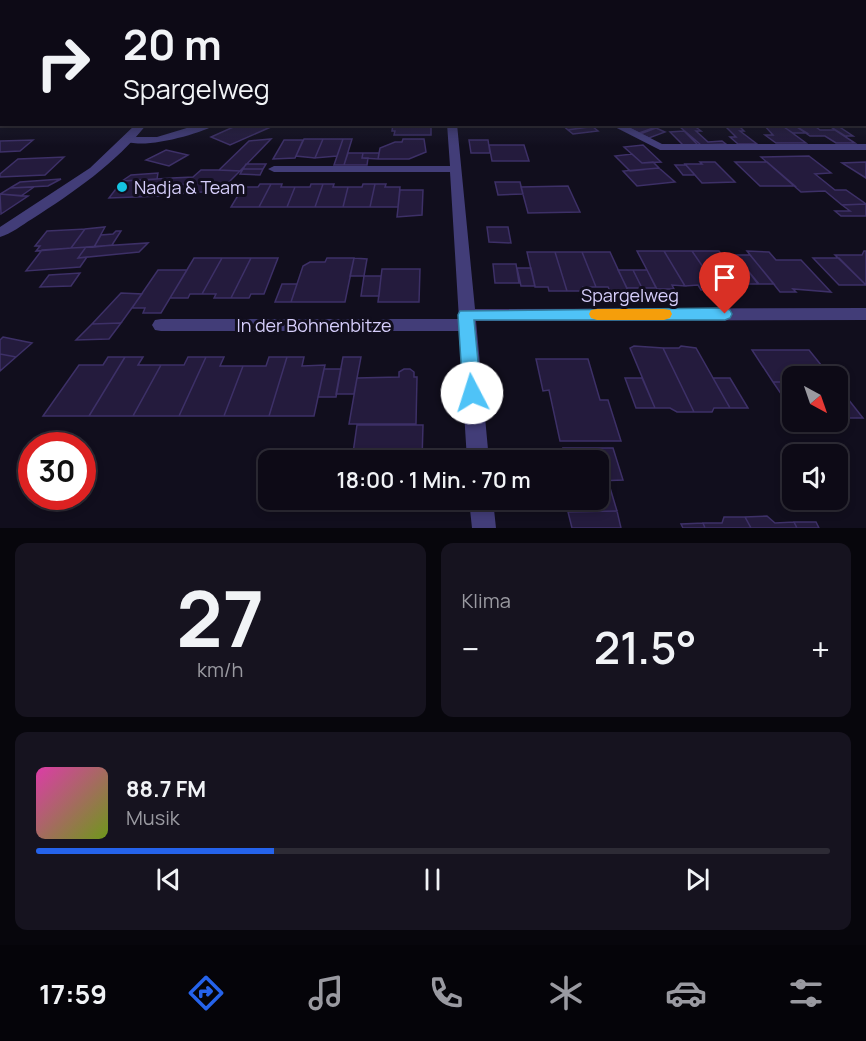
<!DOCTYPE html>
<html lang="de">
<meta charset="utf-8">
<style>
:root{--surface:#0d0a16;--page:#16131f;--text:#f1f3f6;--muted:#9a9aa1;--line:#2d2b35;--accent:#2563eb}
body{margin:0;font-family:Manrope,sans-serif;background:var(--page);color:var(--text);height:100vh;display:flex;flex-direction:column;font-size:22px;white-space:nowrap}
*{box-sizing:border-box;margin:0}
p{font-size:20px;color:var(--muted)}
.icon{flex:none;width:33px;height:33px;fill:none;stroke:currentColor;stroke-width:2;stroke-linecap:round;stroke-linejoin:round}
.map{position:relative;height:528px;overflow:hidden}
.side{display:flex;flex-direction:column;gap:15px;padding:15px;background:#07060c;flex:1}
.side>*{flex:none}
.banner{position:absolute;left:0px;top:0px;width:867px;height:126px;box-shadow:0 3px 9px #0003,0 0 0 2px var(--line);background:#0d0a16;color:var(--text);overflow:hidden}
.needle{width:39px;rotate:140deg}
.buttons{position:absolute;left:782px;top:366px;display:grid;gap:12px}
.buttons a{display:grid;place-items:center;width:66px;height:66px;border-radius:12px;background:var(--surface);box-shadow:0 3px 9px #0003,0 0 0 2px var(--line);font-size:30px}
.speed{position:absolute;left:18px;top:432px;display:flex;gap:12px;font-size:30px;font-weight:700;text-align:center}
.speed>*{display:grid;place-content:center;width:78px;height:78px;border-radius:50%;background:var(--surface);box-shadow:0 3px 9px #0003,0 0 0 2px var(--line);line-height:1}
.speed .limit{border:9px solid #d22;background:#fff;color:#111}
.pin{position:absolute;display:grid;place-items:center;width:51px;height:51px;color:#fff;margin:-62px -26px;border-radius:50% 50% 50% 0;rotate:-45deg;box-shadow:0 0 6px #0007}
.pin .icon{rotate:45deg}
.me{position:absolute;width:66px;margin:-33px;rotate:355deg;stroke-linejoin:round;filter:drop-shadow(0 0 4px #0008)}
.turn{display:flex;align-items:center;gap:21px;height:126px;padding:0 24px;font-size:27px}
.turn .icon{width:78px;height:78px;stroke-width:2.5}
.turn b{display:block;font-size:42px;line-height:51px}
.big{font-size:45px;font-weight:600;line-height:1.1}
.side .tile{flex:1;display:flex;flex-direction:column;justify-content:center;gap:9px;min-width:0;padding:0 21px;border-radius:12px;background:var(--page)}
.side .dial{align-items:center;gap:0}
.dial b{font-size:78px;line-height:1}
.song{display:flex;align-items:center;gap:18px}
.cover{width:72px;height:72px;border-radius:9px;background:linear-gradient(135deg,hsl(320 70% 55%),hsl(80 70% 35%))}
.played{height:6px;border-radius:3px;background:linear-gradient(90deg,var(--accent) 30%,var(--line) 30%)}
.keys{display:flex;justify-content:space-around;direction:ltr}
.heat{display:flex;justify-content:space-between;align-items:center;font-size:33px;direction:ltr}
.side .tiles{flex:1;display:grid;gap:15px;grid-template-columns:1fr 1fr}
.tile:last-child{grid-column:span 2}
.trip{position:absolute;left:258px;top:450px;width:351px;height:60px;border-radius:12px;background:var(--surface);box-shadow:0 3px 9px #0003,0 0 0 2px var(--line);font-weight:600;line-height:60px;text-align:center}
.dock{display:flex;height:96px;justify-content:space-around;align-items:center;background:#050409;color:var(--muted)}
.dock .icon{width:42px;height:42px}
.dock .selected{color:var(--accent)}
.dock b{font-size:27px;color:var(--text)}
.map>svg:first-child{display:block}
.building{fill:#241b3d;stroke:#3d3067;stroke-width:1.5}
.lines{fill:none;stroke-linecap:round;stroke-linejoin:round}
.minor{fill:#423d78;fill-rule:evenodd}
.tertiary{fill:#423d78;fill-rule:evenodd}
.route{fill:#4fc3f7;stroke:#337fa1;stroke-width:1.5}
.slow{fill:#f59e0b}
.poi-dot{fill:#14c3e1;stroke:#110e1d;stroke-width:2}
.labels{text-anchor:middle;dominant-baseline:central;stroke-width:6;stroke-linejoin:round;paint-order:stroke}
.poi-label{font-size:18px;fill:#d6cefb;stroke:#110e1d;text-anchor:start}
.street-label{font-size:18px;fill:#d6cefb;stroke:#110e1d}
</style>
<div class="map">
<svg width="866" height="528" viewBox="0 0 866 528">
<rect width="100%" height="100%" fill="#110e1d"/>
<path class="building" d="M240,124h30l3,2 -43,19 -19,-8z
M393,124h38v11h-37l1,-4h-3z
M561,124h33l2,2 -28,4z
M637,124h14l5,3 -17,6 -11,-5z
M763,124h17l26,19h-30l-11,-8h8z
M812,124l8,6h15l20,13h-19l-11,-7h-15l-16,-11z
M826,124h9l18,12h-8z
M693,125l8,6h-5l12,11 14,-1 4,3 -25,1 -22,-19z
M724,125h14l6,6h-4l17,13h-19l-8,-7h6z
M781,125h13l13,8h-14z
M592,126l6,5 -25,3 -5,-4z
M656,128l9,4 -16,6 -9,-4z
M684,131l14,14h-15l-13,-13z
M271,139l-31,32 -21,-1 30,-29z
M304,139h19l-8,19 -19,-2z
M323,139h20l-6,17 -22,2z
M343,139h9l-8,26h-10z
M403,139h21l2,13 -17,7h-31l2,-11 15,-6h7z
M33,140l-13,11 -20,1v-11z
M284,140h19l-8,18 -22,1z
M469,140h19l2,13h-19z
M489,145h35l5,16h-37z
M643,145l18,17 -19,1 -18,-16z
M166,150l22,5 -19,11 -23,-6z
M348,153h15l-1,5h6l-1,7h-23z
M363,153h16l-1,6 -16,-1z
M632,154l10,9 11,-1 6,6 -29,3 -15,-15z
M809,156l22,17 -16,1 20,16h11l20,14 -24,1 -17,-14 -24,1 -40,-35z
M64,157l-19,18 -45,2v-3l18,-15z
M700,162h15l20,20 -33,1 -17,-19h17z
M735,162h32l28,24h-35z
M866,162v16l-24,-15z
M246,164h20l-3,5h-20z
M675,165h11l9,10h-12z
M659,168l16,14 -38,4 -14,-15z
M243,169h20l-3,6 -20,-1z
M201,170h18l21,1 -20,20 -34,2 5,-9 -23,1 4,-7 21,-1z
M158,173l-1,6 -35,2 9,-6z
M172,178l-10,18 -53,2 13,-17z
M61,179l-13,7 -38,2 10,-6z
M495,182h25l3,12 -25,1z
M191,184l-5,9 -24,3 6,-11z
M260,184h11l-12,23h-28l12,-20h15z
M271,184h11l-1,3h14l-8,20h-28z
M311,184h12l-8,23h-28l8,-20h15z
M323,184h11l-1,3h15l-5,20h-28z
M363,184h12l-5,23h-27l5,-20h14z
M375,184h11l-1,3h15l-2,20h-28z
M568,186l12,26 -52,1 -7,-26z
M34,187l-13,9 -21,-2 10,-6z
M400,190h23l-1,25 -25,2z
M0,194l28,2 -27,18z
M866,204v12h-25l-6,-5h15l-8,-6z
M105,227l-11,20 -23,1 14,-19z
M487,227h21l3,16 -22,-1z
M85,229l-14,19 -35,3 4,-5h-5l12,-15z
M116,231h5l-9,14 -18,2 7,-12 12,-1z
M148,243l-9,9 -61,6 8,-11z
M86,247l-8,11 9,-1 -7,10 -54,4 16,-21z
M637,251h27l21,35 -13,-1 2,4h-17z
M664,251h28l26,38 -17,1 -3,-5 -13,1z
M692,251h27l27,35h-13l3,3h-18z
M747,251l22,1 7,8h25l30,32 -38,-3 3,3h-16z
M864,251h2v34l-31,-30h27z
M527,252h28l12,39h-18l-1,-4h-13z
M555,252h27l14,35h-13l1,4h-17z
M582,252h28l18,39h-18l-2,-4h-12z
M736,255h14l24,29h-16z
M194,258h28l-20,36h-12l-2,4h-18z
M222,258h29l-20,40h-17l2,-4h-14z
M251,258h27l-14,36h-13l-2,4h-18z
M327,258h27l-9,44h-54l12,-36 7,-4h15z
M354,258l13,1 -3,17h-14z
M813,258h26l27,27h-27z
M493,264h23l3,19h-24z
M731,267h14l14,17h-14z
M517,268h14l4,18h-14z
M382,269h38l-1,33h-41z
M158,270h29l-26,43h-18l2,-5h-13z
M618,270h15l9,18h-15z
M633,270h14l9,18h-14z
M80,273l-9,13 -31,1 9,-12z
M364,276h17l-2,20h-18z
M282,284h15l-6,18h-16z
M121,293l21,1 -21,29 -29,1z
M121,323l-12,16 -33,1 16,-16z
M3,337l29,6 -16,14 -16,-3v-14z
M634,346l29,2 31,64h-17l-7,-4h-15l-25,-60z
M681,346l15,2 34,60h-16l-2,4h-18l-31,-64h16z
M752,350h57l21,26h-38v6h-19z
M0,354l16,3 -16,14z
M108,357h17l-36,59h-46l36,-51h24z
M125,357h18l-5,8h23l-28,51h-44z
M188,357h18l-27,59h-46l28,-51h23z
M206,357h18l-4,9h23l-19,50h-45z
M269,357h18l-18,59h-45l19,-50h23z
M287,357h17l-2,9 23,-1 -11,51h-45z
M343,357h18l-7,37h-18z
M536,359h52l12,41h8l13,41h-61l-11,-51 -6,1z
M324,369h17l-5,28h-18z
M404,369h6l4,3v5h3l-1,47h-67l8,-46 42,-1v-5z
M625,378h17l13,30h-19z
M713,378h17l18,30h-18z
M773,382h19v28z
M837,385l26,33h-26z
M357,425h66l-1,35h-70z
M563,448h50l10,32 -25,1v-21h-32z
M598,481h10l9,30 -49,1 -2,-12h32z
M617,511l4,17h-49l-4,-16z
M767,516l8,7 19,-1 3,6h-46l-6,-11z
M724,517h21l6,11h-46l-2,-5h19z
M794,522h22l3,6h-22z
M703,523l2,5h-22l-2,-4z"/>
<g class="lines">
<path class="minor" d="M200,124h17c-16,10 -78,27 -93,16l5,-3h28z
M447,124h10l18,185 391,-1v12l-390,1 13,139h-22l-8,-129h-298l-6,-1 -3,-5 3,-5 6,-1h298l-9,-147h-176l-6,-3 6,-3h176z
M609,124h14l39,20h204v6h-206z
M469,500h24l3,28h-24z"/>
<path class="tertiary" d="M136,124h11c-32,40 -73,68 -115,95 -10,6 -21,15 -32,18v-10l90,-59z"/>
</g>
<linearGradient id="sky" x2="0" y2="1"><stop stop-color="#090810"/><stop offset="0.49" stop-color="#32364c"/><stop offset="1" stop-color="#32364c" stop-opacity="0"/></linearGradient>
<rect width="866" height="146" fill="url(#sky)"/>
<path class="route" d="M725,308l5,2 2,4 -2,4 -5,2h-251l7,73 -2,5 -7,3 -6,-3 -3,-5 -5,-78 2,-4z"/>
<path class="slow" d="M597,309h67l6,1 2,4 -2,4 -6,2h-67l-6,-2 -2,-4 2,-4z"/>
<circle class="poi-dot" cx="122" cy="187" r="6"/>
<g class="labels">
<g class="poi-label">
<text x="134" y="187">Nadja &amp; Team</text>
</g>
<g class="street-label">
<text x="630" y="295">Spargelweg</text>
<text x="314" y="325">In der Bohnenbitze</text>
</g>
</g>
</svg>
<div class="buttons">
<a><svg class="needle" viewBox="-14 -14 28 28"><path d="M0-13l5 13h-10z" fill="#e53935"/><path d="M0 13l5-13h-10z" fill="#9a9aa1"/></svg></a>
<a><svg class="icon" aria-label="sound" viewBox="0 0 24 24"><path d="M4 9h4l5-4v14l-5-4H4zM17 9q2 3 0 6"/></svg></a>
</div>
<div class="speed"><div class="limit">30</div></div>
<div class="pin" style="left:725px;top:314px;background:#d93025"><svg class="icon" aria-label="arrive" viewBox="0 0 24 24"><path d="M6 21V4h12l-3 4 3 4H6"/></svg></div>
<svg class="me" style="left:472px;top:393px" viewBox="-20 -20 40 40"><circle r="19" fill="#fff"/><path d="M0-13L10 11 0 6-10 11z" fill="#4fc3f7"/></svg>
<div class="trip">18:00 · 1 Min. · 70 m</div>
<div class="banner">
<div class="turn"><svg class="icon" aria-label="right" viewBox="0 0 24 24"><path d="M7 20v-9h11M14 6l5 5-5 5"/></svg><div><b>20 m</b>Spargelweg</div></div>
</div>
</div>
<section class="side">
<div class="tiles">
<div class="tile dial"><b>27</b><p>km/h</p></div>
<div class="tile"><p>Klima</p>
<div class="heat"><a>−</a><b class="big">21.5°</b><a>+</a></div>
</div>
<div class="tile">
<div class="song"><i class="cover"></i><div><b>88.7 FM</b><p>Musik</p></div></div>
<div class="played"></div>
<div class="keys"><svg class="icon" aria-label="previous" viewBox="0 0 24 24"><path d="M18 5L8 12l10 7zM5 5v14"/></svg><svg class="icon" aria-label="pause" viewBox="0 0 24 24"><path d="M8 5v14M16 5v14"/></svg><svg class="icon" aria-label="next" viewBox="0 0 24 24"><path d="M6 5l10 7-10 7zM19 5v14"/></svg></div>
</div>
</div>
</section>
<nav class="dock">
<b>17:59</b>
<svg class="icon selected" aria-label="directions" viewBox="0 0 24 24"><path d="M12 3l9 9-9 9-9-9zM9 14v-3h6M13 9l2 2-2 2"/></svg>
<svg class="icon" aria-label="music" viewBox="0 0 24 24"><path d="M9 18V5l10-2v13"/><circle cx="6" cy="18" r="3"/><circle cx="16" cy="16" r="3"/></svg>
<svg class="icon" aria-label="phone" viewBox="0 0 24 24"><path d="M5 4h4l2 5-3 2q2 4 5 5l2-3 5 2v4C11 20 4 13 5 4z"/></svg>
<svg class="icon" aria-label="climate" viewBox="0 0 24 24"><path d="M12 3v18M4 7l16 10M4 17L20 7"/></svg>
<svg class="icon" aria-label="car" viewBox="0 0 24 24"><path d="M5 17H2v-5l4-1 3-4h7l3 4 3 1v5h-3M9 17h6M6 11h13"/><circle cx="7" cy="17" r="2"/><circle cx="17" cy="17" r="2"/></svg>
<svg class="icon" aria-label="filters" viewBox="0 0 24 24"><path d="M4 7h16M4 17h16"/><circle cx="9" cy="7" r="2"/><circle cx="15" cy="17" r="2"/></svg>
</nav>
